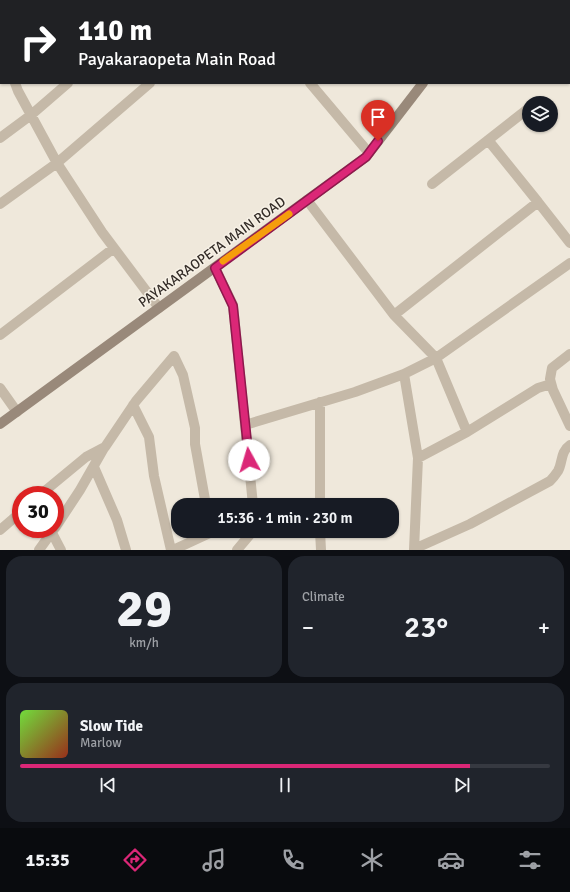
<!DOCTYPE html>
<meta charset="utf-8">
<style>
:root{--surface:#171b24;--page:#20242c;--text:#f1f3f6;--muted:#9ea1a6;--line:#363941;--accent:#db2777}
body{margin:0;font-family:Signika,sans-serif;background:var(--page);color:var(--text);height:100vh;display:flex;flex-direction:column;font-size:15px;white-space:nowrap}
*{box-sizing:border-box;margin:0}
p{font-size:13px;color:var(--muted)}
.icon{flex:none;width:22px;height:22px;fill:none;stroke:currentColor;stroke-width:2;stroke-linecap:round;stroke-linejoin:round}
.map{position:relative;height:550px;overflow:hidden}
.side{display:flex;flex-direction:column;gap:6px;padding:6px;background:#0d0f14;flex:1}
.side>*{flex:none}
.banner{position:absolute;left:0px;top:0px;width:570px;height:84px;box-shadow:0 1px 3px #0004;background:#202124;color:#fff;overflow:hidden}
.tools{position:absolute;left:522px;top:96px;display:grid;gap:8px}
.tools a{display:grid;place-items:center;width:36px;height:36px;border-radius:50%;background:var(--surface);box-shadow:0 1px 3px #0004;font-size:20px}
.speed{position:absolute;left:12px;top:486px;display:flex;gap:8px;font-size:20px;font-weight:700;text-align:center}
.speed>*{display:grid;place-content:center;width:52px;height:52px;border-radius:50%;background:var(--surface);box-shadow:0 1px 3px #0004;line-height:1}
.speed .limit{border:6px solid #d22;background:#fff;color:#111}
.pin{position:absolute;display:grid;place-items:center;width:34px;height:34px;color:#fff;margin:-41px -17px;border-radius:50% 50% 50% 0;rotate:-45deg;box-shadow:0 0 4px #0007}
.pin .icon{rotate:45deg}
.me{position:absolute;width:44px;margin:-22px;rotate:354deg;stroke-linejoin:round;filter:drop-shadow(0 0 3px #0008)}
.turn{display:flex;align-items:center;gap:14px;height:84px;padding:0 12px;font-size:18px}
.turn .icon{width:52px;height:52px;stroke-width:2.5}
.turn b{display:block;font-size:28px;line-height:34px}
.big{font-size:30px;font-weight:600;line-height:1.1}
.side .tile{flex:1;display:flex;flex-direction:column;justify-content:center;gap:6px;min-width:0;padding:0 14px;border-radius:16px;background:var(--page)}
.side .dial{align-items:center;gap:0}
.dial b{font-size:52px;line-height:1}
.song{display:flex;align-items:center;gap:12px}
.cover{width:48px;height:48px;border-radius:6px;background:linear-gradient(135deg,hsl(100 70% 55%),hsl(10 70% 35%))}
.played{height:4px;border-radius:2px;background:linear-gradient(90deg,var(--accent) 85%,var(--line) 85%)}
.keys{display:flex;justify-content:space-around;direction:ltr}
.heat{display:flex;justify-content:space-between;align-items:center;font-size:22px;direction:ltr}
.side .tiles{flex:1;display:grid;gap:6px;grid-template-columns:1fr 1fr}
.tile:last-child{grid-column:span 2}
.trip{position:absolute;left:171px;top:498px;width:228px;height:40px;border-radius:16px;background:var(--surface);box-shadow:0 1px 3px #0004;font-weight:600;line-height:40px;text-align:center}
.menu{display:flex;height:64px;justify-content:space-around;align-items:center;background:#090b0e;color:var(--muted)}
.menu .icon{width:28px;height:28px}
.menu .current{color:var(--accent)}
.menu b{font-size:18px;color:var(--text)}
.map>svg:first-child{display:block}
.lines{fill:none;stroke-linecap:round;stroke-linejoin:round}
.lane{stroke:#c5b9a8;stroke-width:5.5}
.street{stroke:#c5b9a8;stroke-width:10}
.secondary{stroke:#99897a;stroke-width:10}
.route-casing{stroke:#8e194d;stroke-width:10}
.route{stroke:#db2777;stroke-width:7}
.slow{stroke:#f59e0b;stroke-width:7}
.labels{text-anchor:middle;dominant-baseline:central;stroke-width:3;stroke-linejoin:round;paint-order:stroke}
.street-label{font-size:14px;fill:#332c27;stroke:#f7f1e6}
</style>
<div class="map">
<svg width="570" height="550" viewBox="0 0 570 550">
<rect width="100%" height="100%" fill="#efe8db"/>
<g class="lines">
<path class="lane" d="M550,0v1
M569,31l1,2"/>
<path class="street" d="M152,0l1,1
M424,0l1,1
M78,1l1,-1
M161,1l1,-1
M248,1l1,-1
M0,40l1,2
M0,67l1,-1
M15,83l3,8 39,72 45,69 57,76
M310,83l59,70
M0,138l31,-23 37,-32
M488,140l50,62
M432,184l97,-76
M307,200l87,115 42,43 31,74
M0,204l57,-41 93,-80
M215,268l18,37 20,200
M394,315l144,-113 32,41
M0,335l114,-87
M570,354l-18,14 -2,11 3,11 17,36
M404,374l14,84
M0,388l17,24
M133,405l16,32 5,39 17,74
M245,425l110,-33 49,-18 32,-16 134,-95
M94,467l23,53 9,30
M40,495l46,-38 19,-10 31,-46 38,-45 9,19 12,53v16l11,61
M320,505v-103
M55,528l25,-38 24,-42
M50,529l11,21
M0,530l21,-18
M320,531l1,19
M414,549l56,-25 80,-43c3,-3 6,-7 8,-10 5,-9 2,-19 12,-26
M39,550l15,-21
M173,550l39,-18 -1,-1
M237,550l16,-19
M414,550l4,-92 49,-26 71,-44 13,-4"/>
<path class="secondary" d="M462,1l1,-1
M0,424l366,-267 57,-74"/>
</g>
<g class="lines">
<g class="route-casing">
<path id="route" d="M249,460l-16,-154 -18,-38 151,-111 12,-16"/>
</g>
<use href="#route" class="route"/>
<path class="slow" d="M223,261l66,-47"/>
</g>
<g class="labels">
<g class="street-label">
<text transform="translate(212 252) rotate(-36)">PAYAKARAOPETA MAIN ROAD</text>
</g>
</g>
</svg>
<div class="tools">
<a><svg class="icon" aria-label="layers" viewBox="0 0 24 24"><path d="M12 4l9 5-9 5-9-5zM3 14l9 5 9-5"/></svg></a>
</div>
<div class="speed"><div class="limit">30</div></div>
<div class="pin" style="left:378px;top:141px;background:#d93025"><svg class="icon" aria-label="arrive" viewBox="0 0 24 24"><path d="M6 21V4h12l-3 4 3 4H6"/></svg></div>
<svg class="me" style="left:249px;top:460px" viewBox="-20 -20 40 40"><circle r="19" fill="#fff"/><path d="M0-13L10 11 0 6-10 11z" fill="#db2777"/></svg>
<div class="trip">15:36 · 1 min · 230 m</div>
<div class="banner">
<div class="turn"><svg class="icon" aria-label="right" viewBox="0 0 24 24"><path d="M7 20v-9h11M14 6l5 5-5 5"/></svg><div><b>110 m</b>Payakaraopeta Main Road</div></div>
</div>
</div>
<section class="side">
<div class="tiles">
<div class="tile dial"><b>29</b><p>km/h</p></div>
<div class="tile"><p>Climate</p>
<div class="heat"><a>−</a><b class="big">23°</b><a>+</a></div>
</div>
<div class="tile">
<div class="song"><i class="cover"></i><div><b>Slow Tide</b><p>Marlow</p></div></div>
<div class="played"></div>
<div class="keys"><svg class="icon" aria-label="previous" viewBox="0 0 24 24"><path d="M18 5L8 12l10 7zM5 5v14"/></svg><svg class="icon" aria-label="pause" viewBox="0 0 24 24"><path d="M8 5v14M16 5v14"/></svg><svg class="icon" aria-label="next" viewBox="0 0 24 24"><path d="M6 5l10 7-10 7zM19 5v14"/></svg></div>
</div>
</div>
</section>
<nav class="menu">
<b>15:35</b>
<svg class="icon current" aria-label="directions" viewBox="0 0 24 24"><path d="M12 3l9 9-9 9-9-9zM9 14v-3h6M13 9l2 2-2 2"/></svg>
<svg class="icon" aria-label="music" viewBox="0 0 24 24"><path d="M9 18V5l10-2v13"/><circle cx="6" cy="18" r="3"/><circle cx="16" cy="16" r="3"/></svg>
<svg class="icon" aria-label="phone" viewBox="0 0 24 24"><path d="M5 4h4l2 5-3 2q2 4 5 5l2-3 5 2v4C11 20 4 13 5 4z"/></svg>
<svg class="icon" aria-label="climate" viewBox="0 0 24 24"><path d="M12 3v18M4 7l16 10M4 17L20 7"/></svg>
<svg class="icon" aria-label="car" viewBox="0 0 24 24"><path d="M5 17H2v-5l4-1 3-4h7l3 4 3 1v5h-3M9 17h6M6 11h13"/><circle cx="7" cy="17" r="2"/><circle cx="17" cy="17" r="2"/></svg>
<svg class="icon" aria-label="filters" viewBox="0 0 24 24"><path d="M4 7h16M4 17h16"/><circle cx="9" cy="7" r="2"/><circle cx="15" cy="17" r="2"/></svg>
</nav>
